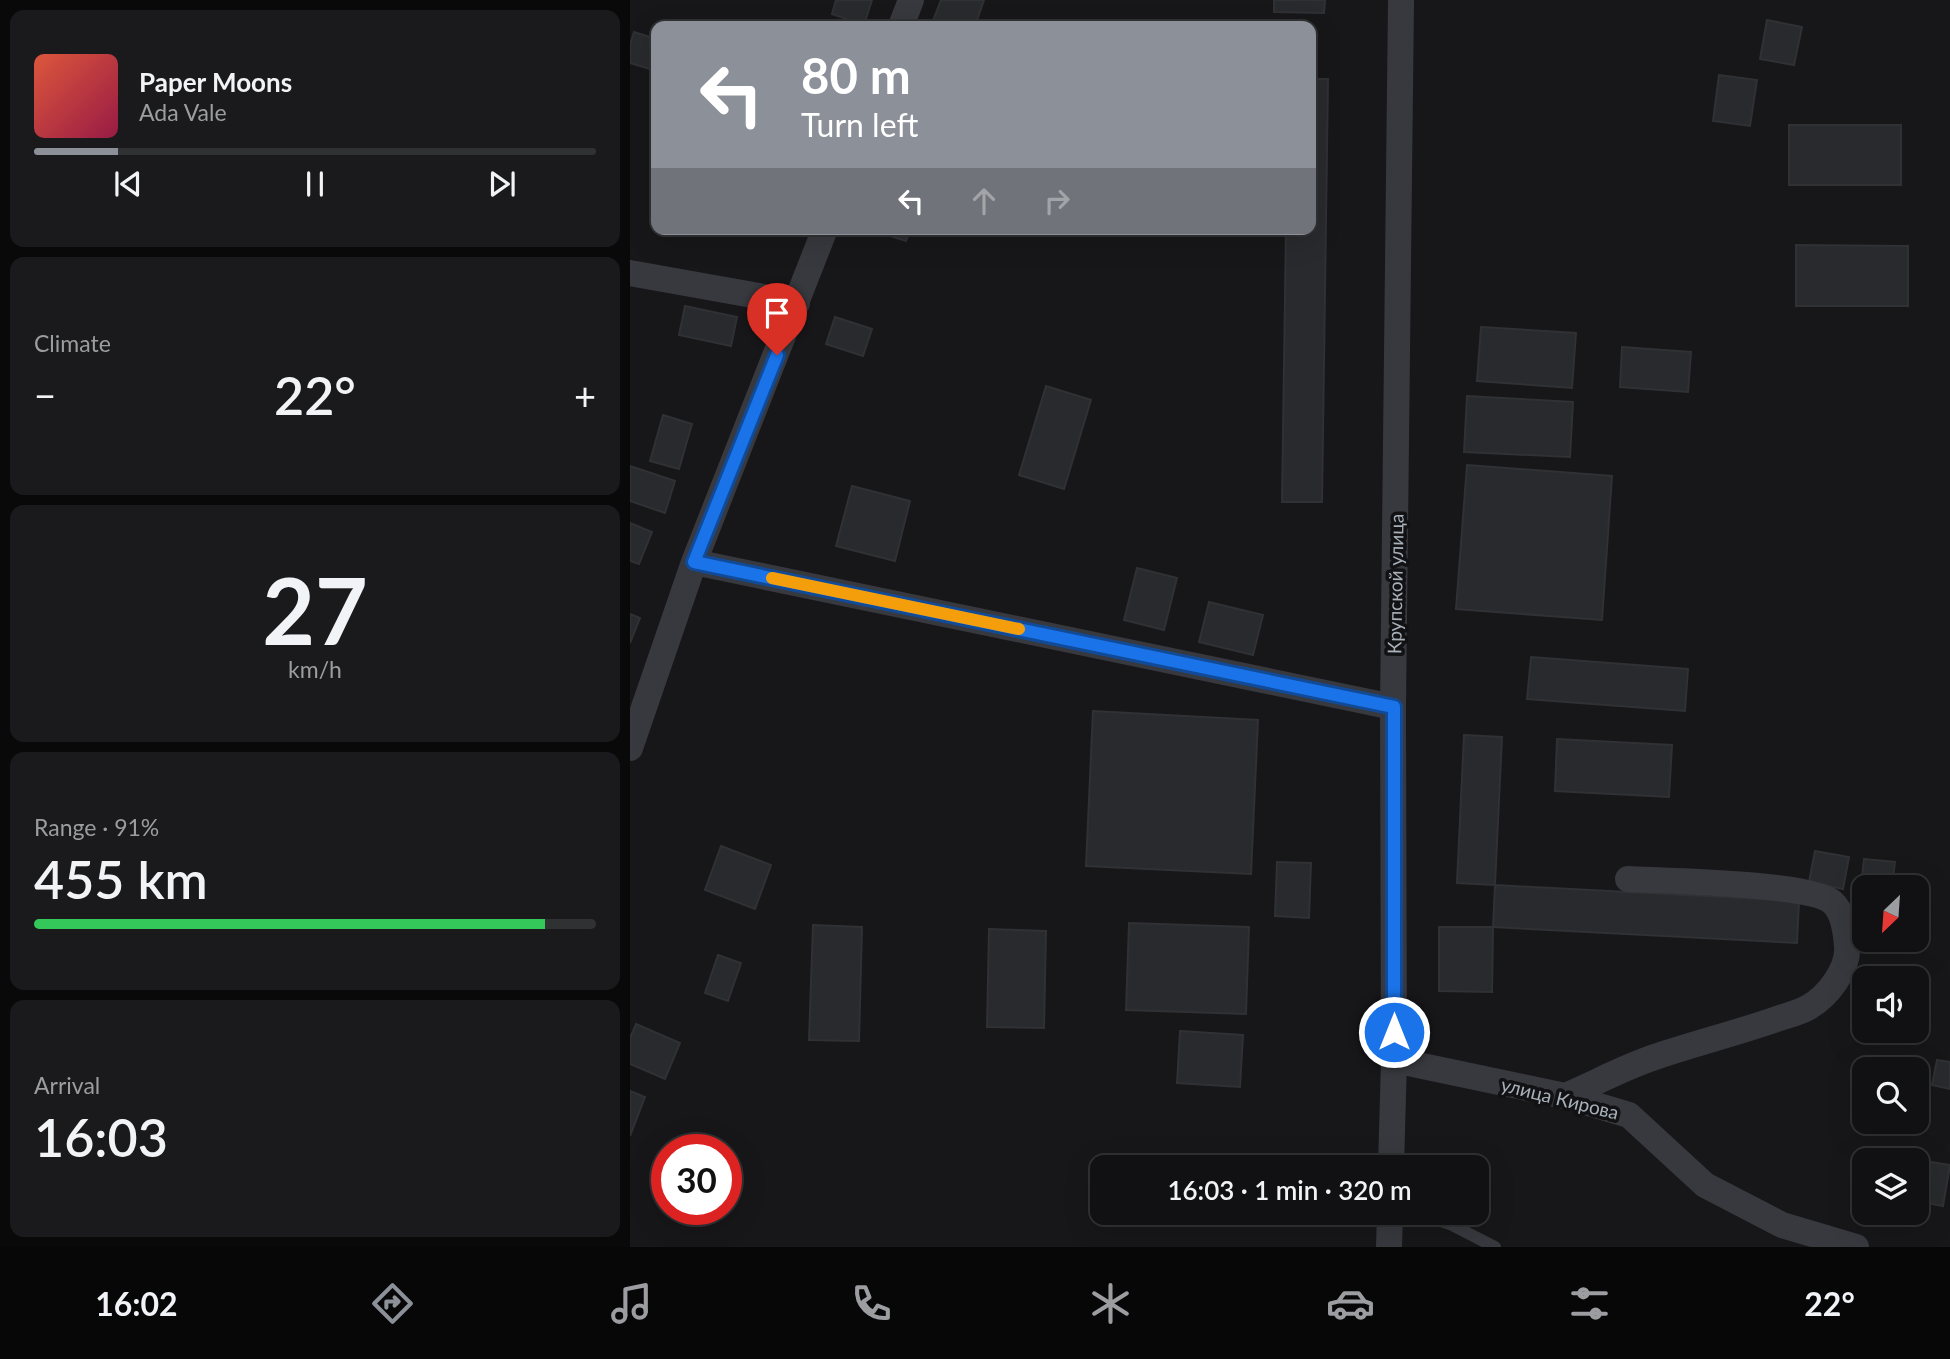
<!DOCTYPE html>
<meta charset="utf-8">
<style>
:root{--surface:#111113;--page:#1a1a1c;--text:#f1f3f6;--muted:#9c9da0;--line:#303133;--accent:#8c9099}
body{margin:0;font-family:Lato,sans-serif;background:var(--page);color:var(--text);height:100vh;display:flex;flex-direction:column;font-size:26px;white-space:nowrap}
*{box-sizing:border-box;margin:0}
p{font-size:23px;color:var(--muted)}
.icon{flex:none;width:38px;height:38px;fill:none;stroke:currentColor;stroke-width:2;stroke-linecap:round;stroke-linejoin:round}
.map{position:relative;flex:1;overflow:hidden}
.details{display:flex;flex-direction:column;gap:10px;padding:10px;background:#09090a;width:630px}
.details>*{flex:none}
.hud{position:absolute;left:21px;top:21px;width:665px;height:214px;border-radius:14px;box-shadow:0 7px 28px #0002,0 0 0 2px var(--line);background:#8c9099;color:#fff;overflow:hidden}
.needle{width:46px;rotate:205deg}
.fabs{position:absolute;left:1222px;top:875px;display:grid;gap:14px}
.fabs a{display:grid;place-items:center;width:77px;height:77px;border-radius:14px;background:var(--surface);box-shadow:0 7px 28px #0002,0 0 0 2px var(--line);font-size:35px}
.speed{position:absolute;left:21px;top:1134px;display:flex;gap:14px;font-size:35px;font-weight:700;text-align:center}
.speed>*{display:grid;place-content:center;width:91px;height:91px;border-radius:50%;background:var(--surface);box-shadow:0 7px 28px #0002,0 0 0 2px var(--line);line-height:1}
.speed .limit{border:10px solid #d22;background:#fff;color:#111}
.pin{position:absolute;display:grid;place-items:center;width:60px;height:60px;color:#fff;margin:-72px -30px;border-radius:50% 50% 50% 0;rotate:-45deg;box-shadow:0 0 7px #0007}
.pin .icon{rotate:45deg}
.me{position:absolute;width:77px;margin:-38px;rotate:0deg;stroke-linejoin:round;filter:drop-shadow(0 0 5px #0008)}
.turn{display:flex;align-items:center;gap:24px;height:147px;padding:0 35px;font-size:32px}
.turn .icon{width:91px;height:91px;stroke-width:2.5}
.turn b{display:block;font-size:49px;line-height:60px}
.lanes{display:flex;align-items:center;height:66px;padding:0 35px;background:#0003;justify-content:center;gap:35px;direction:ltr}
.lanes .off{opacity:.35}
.big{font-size:52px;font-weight:600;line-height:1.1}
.details .card{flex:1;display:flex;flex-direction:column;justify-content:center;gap:10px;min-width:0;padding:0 24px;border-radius:14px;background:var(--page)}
.details .dial{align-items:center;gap:0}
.dial b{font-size:91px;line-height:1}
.song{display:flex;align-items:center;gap:21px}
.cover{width:84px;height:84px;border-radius:10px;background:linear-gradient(135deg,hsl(10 70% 55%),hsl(340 70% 35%))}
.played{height:7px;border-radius:4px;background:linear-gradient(90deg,var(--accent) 15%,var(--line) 15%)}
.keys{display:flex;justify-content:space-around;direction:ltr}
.heat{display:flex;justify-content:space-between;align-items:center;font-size:38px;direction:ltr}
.charge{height:10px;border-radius:5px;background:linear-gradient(90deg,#34c759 91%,var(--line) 0)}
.trip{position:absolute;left:460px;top:1155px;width:399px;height:70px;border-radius:14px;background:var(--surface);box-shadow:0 7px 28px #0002,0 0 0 2px var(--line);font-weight:600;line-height:70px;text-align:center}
.menu{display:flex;height:112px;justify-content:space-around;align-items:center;background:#070708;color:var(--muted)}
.menu .icon{width:49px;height:49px}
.menu .current{color:var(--accent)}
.menu b{font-size:32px;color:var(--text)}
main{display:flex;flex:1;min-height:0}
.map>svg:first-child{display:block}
.building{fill:#292a2d;stroke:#303135;stroke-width:2}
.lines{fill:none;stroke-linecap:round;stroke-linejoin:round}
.lane{stroke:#37393e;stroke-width:12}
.street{stroke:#37393e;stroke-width:26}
.route-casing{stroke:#114b97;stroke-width:18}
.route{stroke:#1a73e8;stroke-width:12}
.slow{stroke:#f59e0b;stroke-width:12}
.labels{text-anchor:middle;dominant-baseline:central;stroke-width:7;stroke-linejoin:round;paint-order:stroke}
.street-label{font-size:19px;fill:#a8b0b9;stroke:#121214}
</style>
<main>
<section class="details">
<div class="card">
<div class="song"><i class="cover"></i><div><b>Paper Moons</b><p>Ada Vale</p></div></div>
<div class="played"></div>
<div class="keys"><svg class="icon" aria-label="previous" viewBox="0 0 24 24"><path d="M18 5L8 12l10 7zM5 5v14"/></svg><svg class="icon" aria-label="pause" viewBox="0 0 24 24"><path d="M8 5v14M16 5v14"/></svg><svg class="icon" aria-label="next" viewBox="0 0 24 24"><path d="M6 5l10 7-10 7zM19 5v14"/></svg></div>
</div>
<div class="card"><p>Climate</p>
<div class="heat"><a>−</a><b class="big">22°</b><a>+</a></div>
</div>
<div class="card dial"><b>27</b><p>km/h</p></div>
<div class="card"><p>Range · 91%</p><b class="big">455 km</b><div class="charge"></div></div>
<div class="card"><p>Arrival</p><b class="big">16:03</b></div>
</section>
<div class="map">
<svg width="1320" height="1247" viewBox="0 0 1320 1247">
<rect width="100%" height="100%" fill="#171719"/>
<path class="building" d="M206,0h36l-8,25 -32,-11z
M311,0h43l-9,26h-44z
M644,0h51l-1,13 -50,-1z
M1137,20l35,7 -8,38 -34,-6z
M4,32l22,7v32l-26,-8v-18z
M1089,75l38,5 -7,46 -37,-5z
M681,79h17l-6,423h-40l4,-273h25z
M1159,125h112v60h-112z
M238,229h42l-4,12z
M1166,245l112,1v60h-112z
M55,306l52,11 -6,29 -52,-11z
M205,317l37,12 -9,27 -37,-12z
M851,327l95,6 -4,55 -95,-7z
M992,347l69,5 -3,40 -68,-5z
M416,386l45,14 -27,89 -45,-14z
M837,396l106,6 -3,55 -106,-5z
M33,415l29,9 -13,45 -29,-8z
M837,465l145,11 -10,144 -146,-11z
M0,466l45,15 -10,32 -35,-12z
M222,486l58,15 -15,60 -59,-15z
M0,523l22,9 -13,32 -9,-3z
M507,568l40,10 -13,52 -40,-10z
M579,602l54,13 -10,40 -54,-13z
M0,614l10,4 -10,25z
M901,657l157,12 -3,42 -158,-12z
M463,711l165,9 -7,154 -165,-8z
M834,735l38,2 -7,148 -38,-2z
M927,739l115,6 -3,52 -114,-6z
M91,846l50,19 -16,44 -50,-19z
M1185,851l34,6 -6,32 -34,-7z
M1234,859l31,3 -3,25h-28v8l-4,-1z
M647,862l34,1 -2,55 -34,-2z
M865,885l304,16 -2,42 -304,-16z
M499,923l120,4 -3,87 -120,-4z
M183,925l49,2 -3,114 -50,-1z
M809,927h54l-1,65 -53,-1z
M359,929l57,2 -2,97 -57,-1z
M88,955l23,8 -13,38 -23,-8z
M6,1024l44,19 -15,36 -35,-15v-26z
M550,1031l63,4 -3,52 -63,-4z
M1307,1060l13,2v27l-18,-4z
M0,1091l15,6 -15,39z
M1288,1160l32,5 -7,41 -27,-5z"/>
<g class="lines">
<path class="lane" d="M788,1213l32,11 45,23"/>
<path class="street" d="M271,26l10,-26
M0,273l167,30
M64,562l699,145
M0,748l64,-186 131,-333
M764,1060l171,36 64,19 76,70 77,40 74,22
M935,1096c31,-13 61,-30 93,-40 39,-13 78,-23 116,-36 11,-4 25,-7 35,-13 19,-11 40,-38 38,-61 -1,-13 -3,-34 -15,-44 -22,-19 -168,-21 -204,-23
M761,1167l3,-107 -1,-353 8,-707
M759,1247l1,-34"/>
</g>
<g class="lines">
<g class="route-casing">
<path id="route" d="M147,355l-83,207 700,145v325"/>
</g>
<use href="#route" class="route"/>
<path class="slow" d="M142,578l247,51"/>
</g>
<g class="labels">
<g class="street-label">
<text transform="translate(765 584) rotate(-89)">Крупской улица</text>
<text transform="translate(930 1098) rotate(14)">улица Кирова</text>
</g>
</g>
</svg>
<div class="fabs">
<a><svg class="needle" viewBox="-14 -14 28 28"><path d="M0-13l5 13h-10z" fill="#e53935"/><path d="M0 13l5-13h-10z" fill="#9c9da0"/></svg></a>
<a><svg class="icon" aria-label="sound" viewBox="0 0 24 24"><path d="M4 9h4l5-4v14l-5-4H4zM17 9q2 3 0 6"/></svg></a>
<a><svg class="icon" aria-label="search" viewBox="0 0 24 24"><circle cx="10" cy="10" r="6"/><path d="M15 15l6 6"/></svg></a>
<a><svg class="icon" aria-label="layers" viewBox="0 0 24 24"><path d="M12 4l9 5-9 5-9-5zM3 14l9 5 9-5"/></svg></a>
</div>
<div class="speed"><div class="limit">30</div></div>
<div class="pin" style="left:147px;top:355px;background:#d93025"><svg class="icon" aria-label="arrive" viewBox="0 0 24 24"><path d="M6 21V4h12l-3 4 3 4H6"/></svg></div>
<svg class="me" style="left:764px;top:1032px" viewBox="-20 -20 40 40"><circle r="17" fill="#1a73e8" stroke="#fff" stroke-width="3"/><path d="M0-11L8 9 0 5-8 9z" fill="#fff"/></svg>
<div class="trip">16:03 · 1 min · 320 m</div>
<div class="hud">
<div class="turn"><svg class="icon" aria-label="left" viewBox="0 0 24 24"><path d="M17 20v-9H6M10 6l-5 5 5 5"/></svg><div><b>80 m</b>Turn left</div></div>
<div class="lanes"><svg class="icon" aria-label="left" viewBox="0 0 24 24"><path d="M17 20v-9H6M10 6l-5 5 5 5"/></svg><svg class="icon off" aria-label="ahead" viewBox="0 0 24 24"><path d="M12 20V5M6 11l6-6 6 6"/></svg><svg class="icon off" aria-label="right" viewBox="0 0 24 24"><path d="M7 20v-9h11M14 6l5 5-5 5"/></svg></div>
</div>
</div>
</main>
<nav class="menu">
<b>16:02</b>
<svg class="icon current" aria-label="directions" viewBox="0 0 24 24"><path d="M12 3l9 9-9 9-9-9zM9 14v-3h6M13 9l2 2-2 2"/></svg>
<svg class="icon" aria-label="music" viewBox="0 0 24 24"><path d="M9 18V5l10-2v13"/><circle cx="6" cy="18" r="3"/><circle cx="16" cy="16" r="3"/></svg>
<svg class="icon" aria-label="phone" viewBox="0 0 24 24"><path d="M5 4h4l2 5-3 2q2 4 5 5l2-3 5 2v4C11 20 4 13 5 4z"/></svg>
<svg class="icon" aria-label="climate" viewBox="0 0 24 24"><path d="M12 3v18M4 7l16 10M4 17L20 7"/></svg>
<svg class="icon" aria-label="car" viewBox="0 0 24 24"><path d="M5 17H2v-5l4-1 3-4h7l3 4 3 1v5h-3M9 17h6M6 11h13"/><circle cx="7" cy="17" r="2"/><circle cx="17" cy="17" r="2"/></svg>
<svg class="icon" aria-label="filters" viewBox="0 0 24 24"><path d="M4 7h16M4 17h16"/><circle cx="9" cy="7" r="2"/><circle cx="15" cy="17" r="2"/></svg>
<b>22°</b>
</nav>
